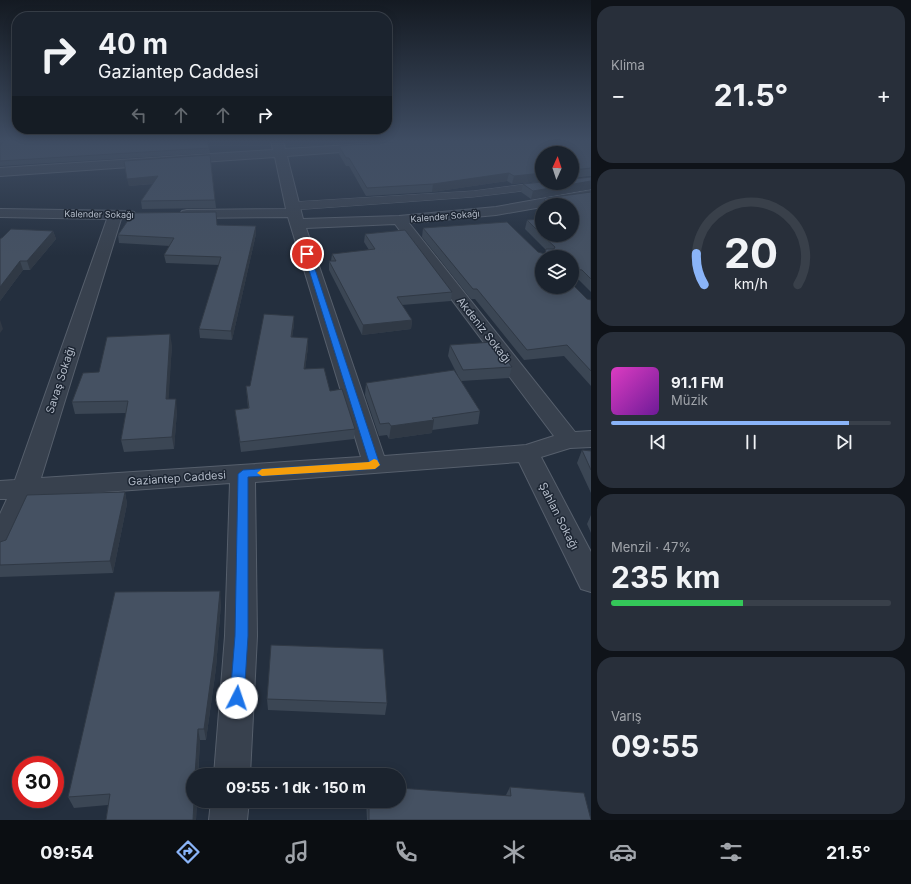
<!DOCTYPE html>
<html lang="tr">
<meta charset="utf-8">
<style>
:root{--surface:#1b232e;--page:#282f3a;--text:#f1f3f6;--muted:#a0a4aa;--line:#39404a;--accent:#8ab4f8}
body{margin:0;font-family:Inter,sans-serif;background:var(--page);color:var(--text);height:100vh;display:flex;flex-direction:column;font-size:15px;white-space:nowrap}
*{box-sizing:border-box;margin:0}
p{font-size:13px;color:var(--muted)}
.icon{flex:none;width:22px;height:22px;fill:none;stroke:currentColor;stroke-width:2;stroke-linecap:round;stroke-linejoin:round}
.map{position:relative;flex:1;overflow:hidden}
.drawer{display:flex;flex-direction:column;gap:6px;padding:6px;background:#0f1319;width:320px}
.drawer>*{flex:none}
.hud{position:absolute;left:12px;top:12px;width:380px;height:122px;border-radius:16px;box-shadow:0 2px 10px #0003,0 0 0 1px var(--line);background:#1b232e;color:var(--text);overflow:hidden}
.needle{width:26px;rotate:3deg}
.controls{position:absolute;left:535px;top:146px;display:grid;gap:8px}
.controls a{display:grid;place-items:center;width:44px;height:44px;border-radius:50%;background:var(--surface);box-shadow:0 2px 10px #0003,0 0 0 1px var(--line);font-size:20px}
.speed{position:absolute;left:12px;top:756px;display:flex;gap:8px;font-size:20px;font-weight:700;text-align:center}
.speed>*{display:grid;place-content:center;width:52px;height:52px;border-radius:50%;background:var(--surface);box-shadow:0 2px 10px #0003,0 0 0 1px var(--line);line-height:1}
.speed .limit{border:6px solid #d22;background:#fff;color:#111}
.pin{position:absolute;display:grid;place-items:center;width:34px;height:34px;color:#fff;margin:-17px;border:2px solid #fff;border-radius:50%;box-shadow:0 1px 4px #0007}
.me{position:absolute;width:44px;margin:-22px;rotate:4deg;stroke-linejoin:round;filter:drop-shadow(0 0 3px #0008)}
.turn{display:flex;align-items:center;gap:14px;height:84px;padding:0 20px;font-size:18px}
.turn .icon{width:52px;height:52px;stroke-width:2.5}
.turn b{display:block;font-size:28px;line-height:34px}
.lanes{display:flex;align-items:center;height:38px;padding:0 20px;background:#0003;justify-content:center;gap:20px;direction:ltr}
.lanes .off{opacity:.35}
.big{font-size:30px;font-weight:700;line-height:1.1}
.drawer .card{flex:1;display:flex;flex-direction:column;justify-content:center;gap:6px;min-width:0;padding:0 14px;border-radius:16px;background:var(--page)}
.drawer .dial{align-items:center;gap:0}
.dial svg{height:104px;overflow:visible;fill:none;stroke:var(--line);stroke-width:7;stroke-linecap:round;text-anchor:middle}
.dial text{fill:var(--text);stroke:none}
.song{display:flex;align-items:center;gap:12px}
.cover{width:48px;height:48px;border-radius:6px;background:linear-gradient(135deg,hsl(310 70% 55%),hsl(280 70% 35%))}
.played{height:4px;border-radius:2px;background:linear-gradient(90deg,var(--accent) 85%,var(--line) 85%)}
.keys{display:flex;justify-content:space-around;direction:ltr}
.heat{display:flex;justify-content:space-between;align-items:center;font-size:22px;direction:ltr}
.charge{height:6px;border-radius:3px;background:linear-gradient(90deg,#34c759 47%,var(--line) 0)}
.trip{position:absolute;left:186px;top:768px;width:220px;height:40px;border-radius:20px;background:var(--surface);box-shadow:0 2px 10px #0003,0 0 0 1px var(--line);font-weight:700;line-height:40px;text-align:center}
.tabs{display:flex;height:64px;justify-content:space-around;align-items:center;background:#0b0e12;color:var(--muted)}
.tabs .icon{width:28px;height:28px}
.tabs .on{color:var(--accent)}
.tabs b{font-size:18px;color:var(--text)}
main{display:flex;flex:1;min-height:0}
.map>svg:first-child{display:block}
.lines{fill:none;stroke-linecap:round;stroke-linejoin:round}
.service-casing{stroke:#565f6c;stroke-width:1}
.minor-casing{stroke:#565f6c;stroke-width:2}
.service{fill:#38414e;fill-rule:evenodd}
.minor{fill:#38414e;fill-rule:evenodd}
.wall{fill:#3b4654}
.shaded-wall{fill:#303945}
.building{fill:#455162;stroke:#303945}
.route{fill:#1a73e8;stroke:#114b97}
.slow{fill:#f59e0b}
.labels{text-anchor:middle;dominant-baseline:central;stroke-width:3;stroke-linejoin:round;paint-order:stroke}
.far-street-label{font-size:9px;fill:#b4bcc9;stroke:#1d2633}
.street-label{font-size:11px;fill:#b4bcc9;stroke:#1d2633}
</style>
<main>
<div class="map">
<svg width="591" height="820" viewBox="0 0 591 820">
<rect width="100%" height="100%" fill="#242f3e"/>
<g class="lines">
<g class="service-casing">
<path id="service" d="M542,182l28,1 -6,3 -91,11 -180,13 -6,-4 6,-4 180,-11z"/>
</g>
<g class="minor-casing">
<path id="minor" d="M271,141h12l2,8 83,-5 6,3 -6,3 -81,6 16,63 96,-3 97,-9 95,-17v8l-39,7h-10v2l-46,8 -87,8 166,209 16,-1v16l-21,1 -29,9 50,95v40l-10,-3 -62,-127 -264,20 2,154 -7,139h-36l11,-139 5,-153 -196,14 -24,54 -10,3v-40l7,-15h-7v-18l15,-1 92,-261 -107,-2v-8l129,2 5,1 2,3 -2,3 -13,1 -80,259 320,-21 -73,-240 -101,1 -5,-1 -2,-3 2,-3 5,-1 99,-1 -11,-52 -275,19v-8l273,-18zM395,224l159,212 -28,9 -142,11 -78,-228z
M211,801h38l-2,19h-38z"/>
</g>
<use href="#service" class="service"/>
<use href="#minor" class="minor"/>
</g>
<path class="wall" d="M591,141v35l-19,2v-25h-30v28l-30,3 -5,-3 -75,11 -66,4 -17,-30h-3l-7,-12v-8z
M0,146l209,2 1,5 -210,13z
M210,155l6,53 -74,1 -1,-8 12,-17 -24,2 -5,-25z
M591,177v12l-60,10 -10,-7 2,-8z
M591,192v100l-12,-12 -7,-1v2v-24h-30l45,42 4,1v86l-27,-30 -40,4 -49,-61h-4l-49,-62 1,-9 115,24 7,2 1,-4 -21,-21 2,-9 45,15v-30h-29l1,-5z
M217,225l39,9 -24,106 -32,-2 -1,-9 20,-64 -53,-2 -2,-8 6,-9 -51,-3 -1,-8z
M53,231l3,8 -26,31h-7l-23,31v-62z
M365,234l87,58 -1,9 -49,4 10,15 -1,9 -49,6 -33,-65v-9h2l1,-7 37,-4 -5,-8z
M294,316v8l-2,13 16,1v9l-3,22 25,22 25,38 -1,10 -113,13 -6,-42 13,-2 -2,-22h4z
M172,345l-4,54 9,12 -3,38 -50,3 -3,-12 5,-27 -51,1 -3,-12 27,-30z
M450,345l62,22 -3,11 -48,3 19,30 -2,13 -46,6v3l-43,6 -2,-4 -8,1 -14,-41 1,-12 92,-7 -10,-20z
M582,450l9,1v42l-14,-30z
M125,492l2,12 -14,69 -113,4v-35z
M591,515v18l-4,-9z
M221,603l-5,65 -10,72h-6l-4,80h-90l2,-15 -34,3 -6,-11z
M267,699l120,4 -2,12 -117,-5z
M510,787l81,33h-224l-1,-19h33l107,-6z"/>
<path class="shaded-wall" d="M334,141h41l-42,3z
M509,173l-2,8 -75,11 1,-8z
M542,173v8l-30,3 2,-8z
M158,176l1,7 -30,3 -2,-7z
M591,181v8l-60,10 2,-8z
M256,226v8l-24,106 -1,-9z
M53,231l3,8 -26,31 -3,-9z
M20,261l3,9 -23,31v-14z
M294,316v8l-3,22v-9z
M0,320l3,9 -3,4z
M412,320l-1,9 -49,6 1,-10z
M170,334l2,11 -4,66 -2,-12z
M308,338v9l-4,31v-9z
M176,399l1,12 -3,38 -2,-12z
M434,420l-2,13 -43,6 2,-13z
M125,492l2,12 -14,69 -3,-12z
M220,591l1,12 -5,65 -10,72 -2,-11z
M198,729l2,11 -2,35h-3z
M194,801h3l-1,19h-3z"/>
<path class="building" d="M4,141h203l2,7 -209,13v-15z
M408,141h183v27l-17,2 -1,3h-1v-20h-30v20l-28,3 -5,-3 -76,11 -66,4 -18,-30h-3l-7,-12z
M210,155l5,45 -74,1 17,-25 -31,3 -3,-18z
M591,177v4l-58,10 -10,-7 19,-2v1h30v-4z
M591,192v87l-9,-9 -8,-1 -1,7h-1v-19h-30v30h30v-3l15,15 4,1v71l-24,-26 -40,5 -50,-61h-4l-50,-61 84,-6 31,30 7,2 1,-5h8l1,-2 -13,-12h30v-30h-21l-7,-5 2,-2z
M216,212l1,13 39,1 -25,105 -32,-2 22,-72 -57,-2 10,-17 -56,-3 15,-22z
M542,219v16l-15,-15z
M11,229l42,2 -26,30h-7l-20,26v-48l3,-2z
M405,230l47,62 -55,5 15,23 -49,5 -34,-64h7l-4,-7 43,-5 -10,-15z
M264,314l30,2 -3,21 17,1 -4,31 20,-1 6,23 12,-2 13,40 -115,13 -5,-32 14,-2 -3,-22h4z
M170,334l-4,65h10l-4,38 -51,3 7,-39 -56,1 11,-29 16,-1 8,-35z
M493,342l19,25 -49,3 -13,-25z
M454,370l26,41 -48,7 2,2 -43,6 -2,-3 -9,1 -14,-41z
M582,450l9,1v19z
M125,492l-15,69 -110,4v-23l6,-2 21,-45z
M220,591l-6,65 -10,73h-6l-3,46h-2v26h1l-1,19h-87l4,-26 -42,3 47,-205z
M271,645l112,4 4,54 -120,-4z
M510,787l74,6 7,27h-222v-19h30v-13l112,8z"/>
<linearGradient id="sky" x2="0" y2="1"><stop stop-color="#141a22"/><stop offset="0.55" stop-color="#3f4d63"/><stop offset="1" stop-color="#3f4d63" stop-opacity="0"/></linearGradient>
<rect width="591" height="256" fill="url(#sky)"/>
<path class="route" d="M307,252l3,2 70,211 -5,4 -127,8v159l-4,62 -2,4 -5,2 -5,-2 -2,-4 5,-62 3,-162 5,-4 126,-8 -65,-208z"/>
<path class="slow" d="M374,459l3,1 3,5 -5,4 -113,7 -5,-3 5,-4 107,-7z"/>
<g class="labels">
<g class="far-street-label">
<text transform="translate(99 214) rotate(1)">Kalender Sokağı</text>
<text transform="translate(445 216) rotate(-5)">Kalender Sokağı</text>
</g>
<g class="street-label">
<text transform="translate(484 330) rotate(52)">Akdeniz Sokağı</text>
<text transform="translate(60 380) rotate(-72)">Savaş Sokağı</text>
<text transform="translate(177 478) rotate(-4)">Gaziantep Caddesi</text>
<text transform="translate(559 516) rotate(63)">Şahlan Sokağı</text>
</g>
</g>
</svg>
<div class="controls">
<a><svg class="needle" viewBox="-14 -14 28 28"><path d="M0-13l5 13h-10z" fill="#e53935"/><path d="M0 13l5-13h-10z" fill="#a0a4aa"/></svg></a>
<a><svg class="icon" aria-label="search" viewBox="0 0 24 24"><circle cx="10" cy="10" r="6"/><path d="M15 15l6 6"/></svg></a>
<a><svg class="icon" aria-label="layers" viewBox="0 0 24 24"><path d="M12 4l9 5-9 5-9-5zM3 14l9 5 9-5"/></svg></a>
</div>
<div class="speed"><div class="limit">30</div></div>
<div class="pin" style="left:307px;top:254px;background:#d93025"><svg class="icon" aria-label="arrive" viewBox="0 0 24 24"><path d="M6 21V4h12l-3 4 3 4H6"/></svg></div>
<svg class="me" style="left:237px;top:698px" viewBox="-20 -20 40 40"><circle r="19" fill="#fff"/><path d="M0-13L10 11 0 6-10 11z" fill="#1a73e8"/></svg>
<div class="trip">09:55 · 1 dk · 150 m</div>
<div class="hud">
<div class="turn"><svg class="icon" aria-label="right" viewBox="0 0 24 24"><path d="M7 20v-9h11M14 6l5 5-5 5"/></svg><div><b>40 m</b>Gaziantep Caddesi</div></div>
<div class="lanes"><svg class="icon off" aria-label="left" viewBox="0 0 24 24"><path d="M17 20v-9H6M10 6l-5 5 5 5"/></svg><svg class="icon off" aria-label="ahead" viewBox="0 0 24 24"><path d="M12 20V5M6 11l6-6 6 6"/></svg><svg class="icon off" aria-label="ahead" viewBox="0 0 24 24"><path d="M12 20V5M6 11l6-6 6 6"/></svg><svg class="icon" aria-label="right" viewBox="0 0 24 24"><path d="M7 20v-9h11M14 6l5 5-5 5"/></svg></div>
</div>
</div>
<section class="drawer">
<div class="card"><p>Klima</p>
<div class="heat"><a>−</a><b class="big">21.5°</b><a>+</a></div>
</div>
<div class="card dial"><svg viewBox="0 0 100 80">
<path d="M14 69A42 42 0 1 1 86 69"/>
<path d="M14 69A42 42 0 0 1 8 45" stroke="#8ab4f8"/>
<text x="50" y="56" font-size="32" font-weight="700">20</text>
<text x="50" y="72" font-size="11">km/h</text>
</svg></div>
<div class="card">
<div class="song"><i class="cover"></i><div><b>91.1 FM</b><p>Müzik</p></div></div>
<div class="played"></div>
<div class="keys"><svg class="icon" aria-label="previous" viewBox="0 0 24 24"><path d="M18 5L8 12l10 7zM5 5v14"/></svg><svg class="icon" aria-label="pause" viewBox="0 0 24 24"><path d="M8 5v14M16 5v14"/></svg><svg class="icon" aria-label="next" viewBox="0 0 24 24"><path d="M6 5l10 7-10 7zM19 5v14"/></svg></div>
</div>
<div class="card"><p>Menzil · 47%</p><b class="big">235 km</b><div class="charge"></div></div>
<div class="card"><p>Varış</p><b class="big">09:55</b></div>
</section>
</main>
<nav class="tabs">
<b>09:54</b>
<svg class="icon on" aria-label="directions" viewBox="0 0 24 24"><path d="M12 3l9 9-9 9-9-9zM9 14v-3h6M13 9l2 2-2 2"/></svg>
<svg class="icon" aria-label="music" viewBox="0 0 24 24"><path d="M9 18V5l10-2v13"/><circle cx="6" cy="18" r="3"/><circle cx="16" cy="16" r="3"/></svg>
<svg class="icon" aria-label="phone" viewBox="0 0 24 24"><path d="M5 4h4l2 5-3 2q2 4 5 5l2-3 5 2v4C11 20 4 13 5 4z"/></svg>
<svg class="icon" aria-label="climate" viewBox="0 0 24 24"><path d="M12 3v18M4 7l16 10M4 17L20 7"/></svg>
<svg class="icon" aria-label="car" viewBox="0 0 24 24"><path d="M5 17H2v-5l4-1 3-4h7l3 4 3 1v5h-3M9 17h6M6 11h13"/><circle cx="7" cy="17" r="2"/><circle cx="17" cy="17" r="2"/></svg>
<svg class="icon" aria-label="filters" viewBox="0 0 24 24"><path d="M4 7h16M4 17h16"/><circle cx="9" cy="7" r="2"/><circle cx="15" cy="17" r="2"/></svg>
<b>21.5°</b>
</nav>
